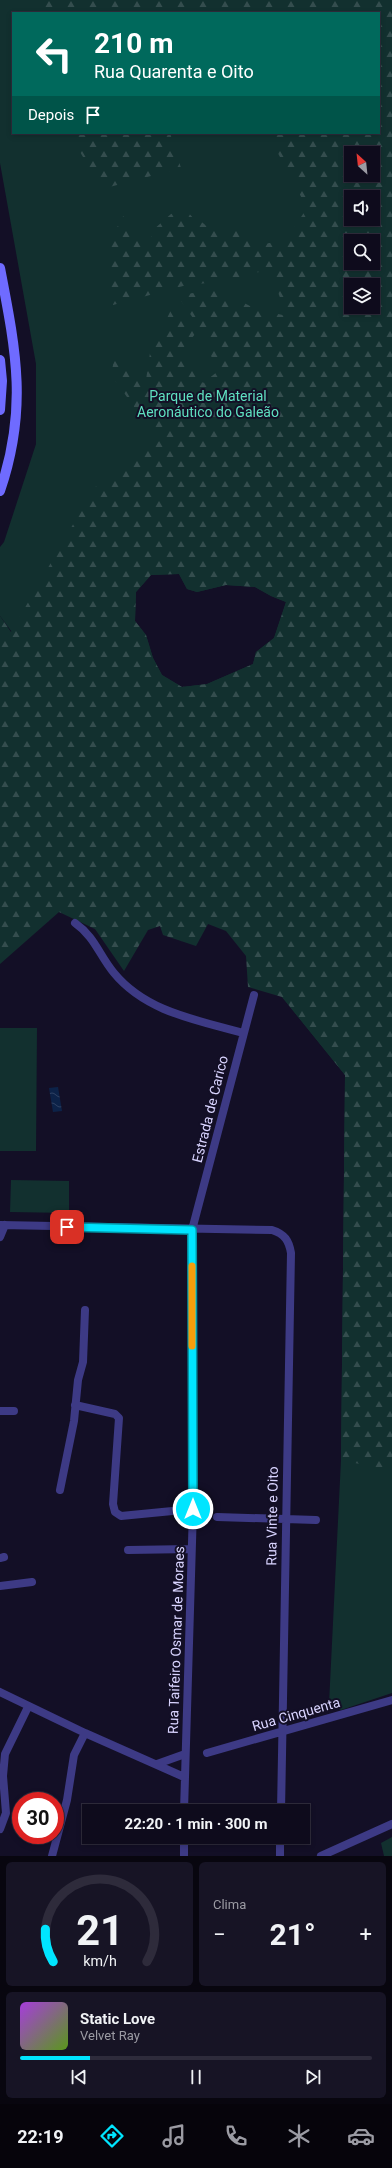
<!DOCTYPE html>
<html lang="pt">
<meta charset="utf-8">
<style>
:root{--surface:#0e0b1c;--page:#171425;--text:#f1f3f6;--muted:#9b9ba3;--line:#2e2b3b;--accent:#00e5ff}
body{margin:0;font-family:Roboto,sans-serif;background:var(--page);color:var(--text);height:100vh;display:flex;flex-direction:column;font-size:15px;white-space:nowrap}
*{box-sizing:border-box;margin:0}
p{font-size:13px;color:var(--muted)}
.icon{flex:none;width:22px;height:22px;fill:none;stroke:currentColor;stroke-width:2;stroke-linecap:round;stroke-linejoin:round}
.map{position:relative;height:1856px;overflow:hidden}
.panel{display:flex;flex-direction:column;gap:6px;padding:6px;background:#08060f;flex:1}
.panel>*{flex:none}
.banner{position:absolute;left:12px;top:12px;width:368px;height:122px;border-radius:0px;box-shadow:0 2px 6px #0003,0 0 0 1px var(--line);background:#00695c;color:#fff;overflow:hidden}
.needle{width:26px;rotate:333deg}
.tools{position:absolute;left:344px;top:146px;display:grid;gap:8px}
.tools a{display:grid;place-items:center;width:36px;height:36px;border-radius:0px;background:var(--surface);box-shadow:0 2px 6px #0003,0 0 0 1px var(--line);font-size:20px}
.speed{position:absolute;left:12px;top:1792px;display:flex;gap:8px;font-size:20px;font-weight:700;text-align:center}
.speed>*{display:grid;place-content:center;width:52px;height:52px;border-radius:50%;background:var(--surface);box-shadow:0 2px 6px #0003,0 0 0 1px var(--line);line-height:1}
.speed .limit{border:6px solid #d22;background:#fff;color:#111}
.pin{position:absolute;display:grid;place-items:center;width:34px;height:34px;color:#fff;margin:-17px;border-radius:8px;box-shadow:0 2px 6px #0006}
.me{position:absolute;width:44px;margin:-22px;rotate:0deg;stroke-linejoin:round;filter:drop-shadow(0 0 3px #0008)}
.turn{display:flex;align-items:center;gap:14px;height:84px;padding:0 16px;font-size:18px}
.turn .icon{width:52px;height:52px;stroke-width:2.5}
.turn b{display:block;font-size:28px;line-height:34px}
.then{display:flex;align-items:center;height:38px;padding:0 16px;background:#0003;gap:8px;font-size:15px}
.big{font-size:30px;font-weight:700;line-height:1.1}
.panel .widget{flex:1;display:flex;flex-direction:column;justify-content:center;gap:6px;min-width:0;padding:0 14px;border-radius:6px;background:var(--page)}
.panel .dial{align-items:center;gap:0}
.dial svg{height:104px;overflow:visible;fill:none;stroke:var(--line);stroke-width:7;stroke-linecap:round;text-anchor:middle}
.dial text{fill:var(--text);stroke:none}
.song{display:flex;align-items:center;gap:12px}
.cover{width:48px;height:48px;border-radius:6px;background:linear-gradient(135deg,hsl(280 70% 55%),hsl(90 70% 35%))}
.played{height:4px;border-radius:2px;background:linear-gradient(90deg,var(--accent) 20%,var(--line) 20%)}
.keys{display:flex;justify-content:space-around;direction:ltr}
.heat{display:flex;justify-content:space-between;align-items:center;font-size:22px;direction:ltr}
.panel .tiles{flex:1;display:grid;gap:6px;grid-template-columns:1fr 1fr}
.widget:last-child{grid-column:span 2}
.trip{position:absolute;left:82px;top:1804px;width:228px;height:40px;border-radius:0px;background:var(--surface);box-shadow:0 2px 6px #0003,0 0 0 1px var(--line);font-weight:700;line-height:40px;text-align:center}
.tab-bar{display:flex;height:64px;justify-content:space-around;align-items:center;background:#06040b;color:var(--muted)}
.tab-bar .icon{width:28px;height:28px}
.tab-bar .active{color:var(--accent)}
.tab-bar b{font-size:18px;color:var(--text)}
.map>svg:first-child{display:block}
.green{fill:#12302f;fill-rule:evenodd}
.forest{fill:url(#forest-firs);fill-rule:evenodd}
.water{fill:url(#water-waves)}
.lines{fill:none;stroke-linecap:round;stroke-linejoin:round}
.minor{stroke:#3d3a85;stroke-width:8}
.secondary{stroke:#6f6bff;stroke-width:10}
.route-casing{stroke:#0095a6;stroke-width:10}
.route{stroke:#00e5ff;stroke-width:7}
.slow{stroke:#f59e0b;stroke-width:7}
.labels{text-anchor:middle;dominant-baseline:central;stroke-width:4;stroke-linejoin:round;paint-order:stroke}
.park-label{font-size:14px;fill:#5fe0c0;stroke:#130f26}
.street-label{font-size:14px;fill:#d9d4ff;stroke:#130f26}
</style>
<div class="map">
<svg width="392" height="1856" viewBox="0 0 392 1856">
<defs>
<pattern id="forest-firs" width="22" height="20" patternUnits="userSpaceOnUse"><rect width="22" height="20" fill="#12302f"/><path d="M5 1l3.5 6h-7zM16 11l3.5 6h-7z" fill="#344d4e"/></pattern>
<pattern id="water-waves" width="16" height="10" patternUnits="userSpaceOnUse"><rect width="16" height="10" fill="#0c2248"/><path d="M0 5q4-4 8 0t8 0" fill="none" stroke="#2f4163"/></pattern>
</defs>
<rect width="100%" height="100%" fill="#130f26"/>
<path class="green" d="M0,0h392v1693l-51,17 -12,-6 12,-244 4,-385 -63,-78 -282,-381v-69l4,-5 32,-98v-80l-36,-201zM13,13h366v120h-366zM351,153h22v22h-22zM351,197h22v22h-22zM351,241h22v22h-22zM351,285h22v22h-22zM179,574l8,15 10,3 29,-7 29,2 16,9 15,6 -12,36 -18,14 -3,12 -46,20 -25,3 -20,-12 -9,-17 -7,-23 -11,-14 1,-29 15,-17z
M0,1028h37l-1,123h-36z
M11,1180l58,1v32l-59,-1z
M392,1837v19h-8l-3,-13z"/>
<path class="forest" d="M44,0h348v1471l-51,-11 4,-385 -63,-78 -34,-10 -2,-31 -20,-25 -18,-7 -12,22 -33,-11 -3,-9 -12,4 -24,41 -29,-42 -36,-17 -59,52v-348l11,16 83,-144 65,-47 -48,-66 4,-20 31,25 4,-27 22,-45 24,25 -16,19 23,31 14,-11 -15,-41 -25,-36 41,-5 38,19 31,7 -14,-37 -6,-8 -15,2 -14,6 -55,7 -70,19 -6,-58 16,-31 26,33 3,-18 19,-17 15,-4 9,10 2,-2 13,11 41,2 2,12c10,3 22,-2 33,-3l21,-32 -36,-68 5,-7h103v-120h-335zM351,153h22v22h-22zM351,197h22v22h-22zM351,241h22v22h-22zM351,285h22v22h-22zM179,574l8,15 10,3 29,-7 29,2 16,9 15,6 -12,36 -18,14 -3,12 -46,20 -25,3 -20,-12 -9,-17 -7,-23 -11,-14 1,-29 15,-17z
M71,133h99l11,35 -79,21 -32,-54z"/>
<path class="water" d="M58,1087l4,24 -9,1 -4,-24z"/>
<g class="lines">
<path class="minor" d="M75,923c20,14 24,32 39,50 32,39 83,47 129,60
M0,1225l272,5c13,4 17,11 19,23l-10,558
M0,1237l5,-12
M75,1405l40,9 4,4 -6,86 2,8 6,4 72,-7
M0,1411h14
M60,1490l14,-69 4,-41 5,-18 2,-52
M217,1517l99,3
M128,1550l63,-1
M0,1558l4,-1
M0,1586l32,-4
M0,1692l85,41 99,44
M207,1753l185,-53
M157,1764l28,-10
M184,1811l9,-302 -1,-279 62,-235
M0,1829l6,-16 -3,-37 2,-22 23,-47
M52,1856l15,-56 7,-45 11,-22
M184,1856v-19
M280,1856v-19
M321,1856l71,-32"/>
<path class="secondary" d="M0,268c16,83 28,141 0,223
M0,360l2,21 -2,29"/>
</g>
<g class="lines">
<g class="route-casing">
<path id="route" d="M67,1227l125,3 1,279"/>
</g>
<use href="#route" class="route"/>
<path class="slow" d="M192,1266v80"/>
</g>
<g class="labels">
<g class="park-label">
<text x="208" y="396">Parque de Material<tspan x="208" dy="16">Aeronáutico do Galeão</tspan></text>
</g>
<g class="street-label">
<text transform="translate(210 1109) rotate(-76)">Estrada de Carico</text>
<text transform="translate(272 1516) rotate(-89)">Rua Vinte e Oito</text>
<text transform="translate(176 1640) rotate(-88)">Rua Taifeiro Osmar de Moraes</text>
<text transform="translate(296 1714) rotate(-16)">Rua Cinquenta</text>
</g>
</g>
</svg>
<div class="tools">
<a><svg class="needle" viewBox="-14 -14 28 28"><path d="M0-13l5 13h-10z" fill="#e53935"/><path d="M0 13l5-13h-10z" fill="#9b9ba3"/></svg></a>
<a><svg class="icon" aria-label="sound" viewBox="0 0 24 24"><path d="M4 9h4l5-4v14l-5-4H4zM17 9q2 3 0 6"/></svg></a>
<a><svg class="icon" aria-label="search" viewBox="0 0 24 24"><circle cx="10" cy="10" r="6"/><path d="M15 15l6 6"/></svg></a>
<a><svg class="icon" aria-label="layers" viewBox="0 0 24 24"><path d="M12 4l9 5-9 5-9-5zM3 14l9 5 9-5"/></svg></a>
</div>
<div class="speed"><div class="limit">30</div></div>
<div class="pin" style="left:67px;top:1227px;background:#d93025"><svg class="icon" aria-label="arrive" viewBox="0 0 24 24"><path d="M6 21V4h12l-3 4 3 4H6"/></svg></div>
<svg class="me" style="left:193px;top:1509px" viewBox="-20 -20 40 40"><circle r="17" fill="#00e5ff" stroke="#fff" stroke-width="3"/><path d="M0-11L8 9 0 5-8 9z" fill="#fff"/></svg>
<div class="trip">22:20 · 1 min · 300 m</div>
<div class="banner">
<div class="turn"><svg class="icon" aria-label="left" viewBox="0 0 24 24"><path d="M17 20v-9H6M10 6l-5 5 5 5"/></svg><div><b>210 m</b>Rua Quarenta e Oito</div></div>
<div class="then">Depois<svg class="icon" aria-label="arrive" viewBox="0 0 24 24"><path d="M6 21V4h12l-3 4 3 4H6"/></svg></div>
</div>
</div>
<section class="panel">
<div class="tiles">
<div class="widget dial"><svg viewBox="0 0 100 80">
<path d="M14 69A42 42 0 1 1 86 69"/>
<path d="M14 69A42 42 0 0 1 8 44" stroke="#00e5ff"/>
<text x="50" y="56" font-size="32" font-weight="700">21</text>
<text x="50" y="72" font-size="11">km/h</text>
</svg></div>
<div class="widget"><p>Clima</p>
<div class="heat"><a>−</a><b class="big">21°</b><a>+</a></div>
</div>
<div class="widget">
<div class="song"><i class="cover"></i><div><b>Static Love</b><p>Velvet Ray</p></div></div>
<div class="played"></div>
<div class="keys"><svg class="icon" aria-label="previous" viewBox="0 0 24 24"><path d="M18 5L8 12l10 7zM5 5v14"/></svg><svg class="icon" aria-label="pause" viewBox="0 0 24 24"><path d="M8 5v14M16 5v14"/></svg><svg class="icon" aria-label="next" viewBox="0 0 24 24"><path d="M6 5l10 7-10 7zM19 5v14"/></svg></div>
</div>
</div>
</section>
<nav class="tab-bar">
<b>22:19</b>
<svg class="icon active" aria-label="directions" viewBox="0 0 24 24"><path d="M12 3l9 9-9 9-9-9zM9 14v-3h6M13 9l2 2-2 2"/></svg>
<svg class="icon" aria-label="music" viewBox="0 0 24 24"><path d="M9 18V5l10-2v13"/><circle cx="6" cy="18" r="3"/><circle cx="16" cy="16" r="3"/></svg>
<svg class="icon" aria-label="phone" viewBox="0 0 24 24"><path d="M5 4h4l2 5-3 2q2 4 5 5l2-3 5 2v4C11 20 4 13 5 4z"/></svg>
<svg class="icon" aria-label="climate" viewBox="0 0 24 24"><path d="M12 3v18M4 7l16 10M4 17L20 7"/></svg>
<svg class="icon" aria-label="car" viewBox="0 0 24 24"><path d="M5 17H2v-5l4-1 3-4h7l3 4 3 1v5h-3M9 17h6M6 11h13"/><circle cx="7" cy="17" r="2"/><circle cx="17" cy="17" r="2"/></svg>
</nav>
